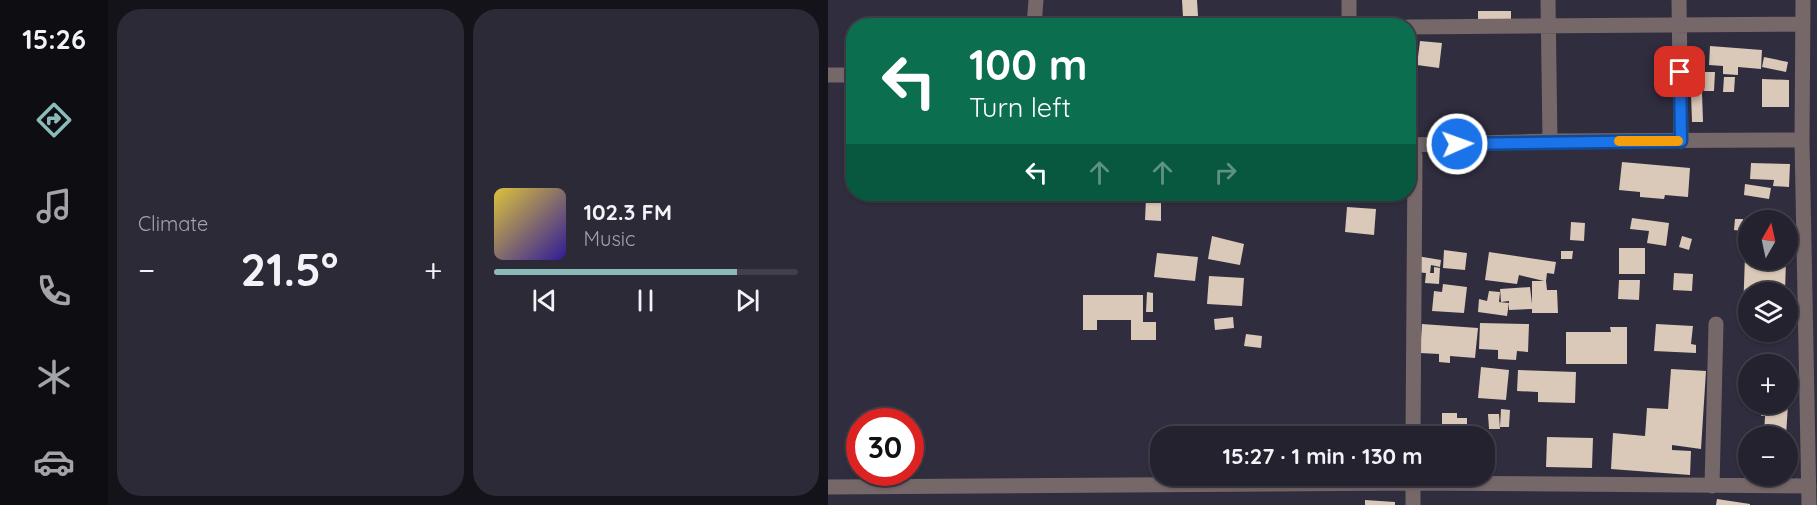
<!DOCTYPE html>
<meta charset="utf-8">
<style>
:root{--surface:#23222e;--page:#2b2a36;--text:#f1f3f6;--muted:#a3a4aa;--line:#403f4a;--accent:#8bbbb9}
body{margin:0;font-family:Quicksand,sans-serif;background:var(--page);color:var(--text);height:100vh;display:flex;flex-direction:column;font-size:22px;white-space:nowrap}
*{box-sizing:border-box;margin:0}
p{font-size:20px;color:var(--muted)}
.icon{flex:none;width:33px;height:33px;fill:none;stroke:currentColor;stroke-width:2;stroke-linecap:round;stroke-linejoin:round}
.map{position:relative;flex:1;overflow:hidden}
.panel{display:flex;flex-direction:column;gap:9px;padding:9px;background:#131319;width:720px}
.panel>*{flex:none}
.top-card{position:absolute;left:18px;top:18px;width:570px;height:183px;border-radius:24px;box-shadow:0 2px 4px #0004,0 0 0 2px var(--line);background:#0b6e4f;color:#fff;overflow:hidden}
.needle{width:39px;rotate:9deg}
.fabs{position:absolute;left:910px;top:210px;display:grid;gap:12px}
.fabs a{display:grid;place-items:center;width:60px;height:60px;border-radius:50%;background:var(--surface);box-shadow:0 2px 4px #0004,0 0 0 2px var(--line);font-size:30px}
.speed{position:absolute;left:18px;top:408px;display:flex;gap:12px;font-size:30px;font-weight:700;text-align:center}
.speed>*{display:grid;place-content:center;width:78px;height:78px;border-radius:50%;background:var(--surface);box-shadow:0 2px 4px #0004,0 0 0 2px var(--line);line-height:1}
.speed .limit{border:9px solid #d22;background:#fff;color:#111}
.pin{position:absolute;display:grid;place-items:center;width:51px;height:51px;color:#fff;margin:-26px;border-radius:12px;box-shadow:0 3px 9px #0006}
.me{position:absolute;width:66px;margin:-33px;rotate:88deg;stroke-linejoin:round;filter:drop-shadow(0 0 4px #0008)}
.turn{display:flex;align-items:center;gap:21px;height:126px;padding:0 24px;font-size:27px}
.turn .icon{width:78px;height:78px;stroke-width:2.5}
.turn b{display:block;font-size:42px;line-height:51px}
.lanes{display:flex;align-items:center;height:57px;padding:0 24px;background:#0003;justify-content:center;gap:30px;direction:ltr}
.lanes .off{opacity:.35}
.big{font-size:45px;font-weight:800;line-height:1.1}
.panel .widget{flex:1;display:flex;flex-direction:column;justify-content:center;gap:9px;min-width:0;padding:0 21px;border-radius:24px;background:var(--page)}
.song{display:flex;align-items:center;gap:18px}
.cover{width:72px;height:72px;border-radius:9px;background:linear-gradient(135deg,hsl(50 70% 55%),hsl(250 70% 35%))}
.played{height:6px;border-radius:3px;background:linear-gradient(90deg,var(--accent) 80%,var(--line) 80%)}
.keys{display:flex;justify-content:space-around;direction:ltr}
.heat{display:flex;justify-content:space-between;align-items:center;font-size:33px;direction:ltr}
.panel .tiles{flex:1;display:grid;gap:9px;grid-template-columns:repeat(2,1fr)}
.trip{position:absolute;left:322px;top:426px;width:345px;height:60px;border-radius:24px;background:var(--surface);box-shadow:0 2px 4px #0004,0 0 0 2px var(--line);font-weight:800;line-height:60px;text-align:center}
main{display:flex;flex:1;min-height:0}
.dock{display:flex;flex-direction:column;width:108px;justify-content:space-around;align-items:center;background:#0e0e12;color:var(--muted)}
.dock .icon{width:42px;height:42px}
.dock .on{color:var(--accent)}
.dock b{font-size:27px;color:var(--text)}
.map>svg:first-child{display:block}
.building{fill:#dac8b8}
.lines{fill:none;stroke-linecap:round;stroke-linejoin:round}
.minor{stroke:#766769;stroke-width:15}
.route-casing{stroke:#114b97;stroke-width:15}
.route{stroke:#1a73e8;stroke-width:10}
.slow{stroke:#f59e0b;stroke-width:10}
</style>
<main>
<nav class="dock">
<b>15:26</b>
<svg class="icon on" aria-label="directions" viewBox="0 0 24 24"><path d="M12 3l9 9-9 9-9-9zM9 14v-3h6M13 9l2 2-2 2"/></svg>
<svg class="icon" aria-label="music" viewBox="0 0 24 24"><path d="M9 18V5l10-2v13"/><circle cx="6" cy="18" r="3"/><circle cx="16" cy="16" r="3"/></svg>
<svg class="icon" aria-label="phone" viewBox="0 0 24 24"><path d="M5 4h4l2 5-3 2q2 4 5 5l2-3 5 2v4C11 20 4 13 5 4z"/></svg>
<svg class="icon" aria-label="climate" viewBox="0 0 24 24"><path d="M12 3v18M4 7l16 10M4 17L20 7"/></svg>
<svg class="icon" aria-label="car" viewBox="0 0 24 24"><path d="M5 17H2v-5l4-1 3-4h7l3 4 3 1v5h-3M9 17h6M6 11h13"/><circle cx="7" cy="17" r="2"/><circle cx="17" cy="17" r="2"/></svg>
</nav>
<section class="panel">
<div class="tiles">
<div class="widget"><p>Climate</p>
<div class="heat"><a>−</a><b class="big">21.5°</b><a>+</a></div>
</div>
<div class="widget">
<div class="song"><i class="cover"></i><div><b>102.3 FM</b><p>Music</p></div></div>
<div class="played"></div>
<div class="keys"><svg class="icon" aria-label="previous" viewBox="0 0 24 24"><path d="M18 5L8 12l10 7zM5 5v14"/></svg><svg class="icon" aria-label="pause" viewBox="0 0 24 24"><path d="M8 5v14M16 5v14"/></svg><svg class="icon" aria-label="next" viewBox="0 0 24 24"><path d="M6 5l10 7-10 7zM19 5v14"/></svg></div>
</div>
</div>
</section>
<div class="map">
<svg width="989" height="505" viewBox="0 0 989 505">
<rect width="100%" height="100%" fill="#2f2d3e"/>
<path class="building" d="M354,0h15l1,16 -15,1z
M650,11h33v12h-33z
M592,41l22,2 -3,25 -22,-3z
M882,46l52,4 -1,19 -23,-2v8l-15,-1v-8l-14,-1z
M936,57l24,5 -2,10 -24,-5z
M877,72h10l-1,19h-10z
M896,77h11l-1,15h-11z
M934,79l27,1v27h-27z
M874,92l1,30h-11l-1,-29z
M794,162l68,6 -2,29 -23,-2 -1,4 -24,-2v-5l-21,-2z
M923,163l39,1 -1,23 -16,-1 1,-6 -24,-1z
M917,184l26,4 -2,11 -25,-4z
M318,198h15v23l-16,-1z
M519,207l29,2 -2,26 -29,-3z
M804,218l37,5 -3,23 -19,-3 2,-12 -19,-2z
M907,219h8l-1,12 -8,-1z
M743,222l14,1 -1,18 -14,-1z
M384,236l32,8 -4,21 -32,-6z
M854,236l10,3 -3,11 -10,-3z
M791,248h26v26h-26z
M616,250l23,3 -2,17 -22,-2z
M733,251h12l-1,8h-11z
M661,252l67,10 -2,12 -7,-1 -1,8 1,9h10l1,23h-26v-4l-23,1v-9l-8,1 -1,-13 30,-2 2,17v-23h12l-25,-6 -2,9 -32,-4z
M329,253l41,4 -3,24 -41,-4z
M589,256l24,4 -1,7 -9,-2 -1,8h4v-6l6,1 -1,16 -14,-1 1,-10 -11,-1z
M917,256h4v4h37l-1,32h-36v22l-6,-1z
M846,273l19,1 -1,17 -19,-1z
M381,276l35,2 -2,28 -35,-2z
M791,280h21l-1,20 -21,-1z
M615,284l24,3 -3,26 -32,-2 2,-20 8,1z
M661,291l11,1 -1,10 10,1 -2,13 -29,-4 1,-13 8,2z
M319,292l6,1v19h-7z
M255,295h60v27h13v18h-25v-20h-34v10h-14z
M405,317l1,11 -19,2 -1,-11z
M652,323l49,1 -1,28 -11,-1 -1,9 -18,-1v-9l-19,-1z
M594,324l56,4 -3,30 -25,-2v7l-11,-1v-8l-19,-1z
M828,324l37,2 -2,18 5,1v8l-42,-2z
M782,327h17v37h-61v-32h45z
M418,334l16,2 -1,12 -17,-2z
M653,367l28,3 -3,30 -28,-2z
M843,369l35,2 -5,78 -29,-4v5l19,1 -1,24 -79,-6 2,-36 32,3 2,-28 21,1z
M690,370l58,2 -1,31 -37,-1v-10l-21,-1z
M934,404h26l-2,32h-22l1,-20h-4z
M673,409l9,1 -1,17h-9z
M614,413h15v5h10v13h-25z
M660,414h11l1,15h-11z
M719,437l46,1 -1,30 -46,-1z
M889,499l33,5v1h-34z
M537,500l30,2v3h-30z"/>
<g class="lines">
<path class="minor" d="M521,0v26
M720,0l2,141
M851,0l2,141
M975,0l-1,140 7,365
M206,26l2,-26
M580,27l395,-3
M0,75h26
M580,141l7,15 -2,280
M582,145l140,-4 252,-1
M585,476v29
M884,486l4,-162
M0,487l585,-4 396,3"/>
</g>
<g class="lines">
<g class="route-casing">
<path id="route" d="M629,144l224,-3 -1,-69"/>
</g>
<use href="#route" class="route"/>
<path class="slow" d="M791,141h59"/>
</g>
</svg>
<div class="fabs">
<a><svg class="needle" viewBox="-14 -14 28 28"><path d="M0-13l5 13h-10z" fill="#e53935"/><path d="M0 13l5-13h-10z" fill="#a3a4aa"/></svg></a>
<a><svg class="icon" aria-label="layers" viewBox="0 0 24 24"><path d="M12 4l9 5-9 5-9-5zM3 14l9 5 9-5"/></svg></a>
<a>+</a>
<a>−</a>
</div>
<div class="speed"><div class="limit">30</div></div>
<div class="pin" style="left:852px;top:72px;background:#d93025"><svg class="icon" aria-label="arrive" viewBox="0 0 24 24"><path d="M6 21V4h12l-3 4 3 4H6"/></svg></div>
<svg class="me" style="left:629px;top:144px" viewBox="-20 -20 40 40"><circle r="17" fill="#1a73e8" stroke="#fff" stroke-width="3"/><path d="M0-11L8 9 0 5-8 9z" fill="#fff"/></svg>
<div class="trip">15:27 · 1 min · 130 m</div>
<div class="top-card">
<div class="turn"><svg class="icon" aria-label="left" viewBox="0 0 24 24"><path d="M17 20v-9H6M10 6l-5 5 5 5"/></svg><div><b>100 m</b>Turn left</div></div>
<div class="lanes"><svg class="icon" aria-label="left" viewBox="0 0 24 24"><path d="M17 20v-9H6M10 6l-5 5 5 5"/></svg><svg class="icon off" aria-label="ahead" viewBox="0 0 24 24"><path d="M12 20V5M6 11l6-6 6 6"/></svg><svg class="icon off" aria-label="ahead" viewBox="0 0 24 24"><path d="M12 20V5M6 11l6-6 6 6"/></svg><svg class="icon off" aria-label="right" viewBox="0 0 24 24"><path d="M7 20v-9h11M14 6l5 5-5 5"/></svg></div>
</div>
</div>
</main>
